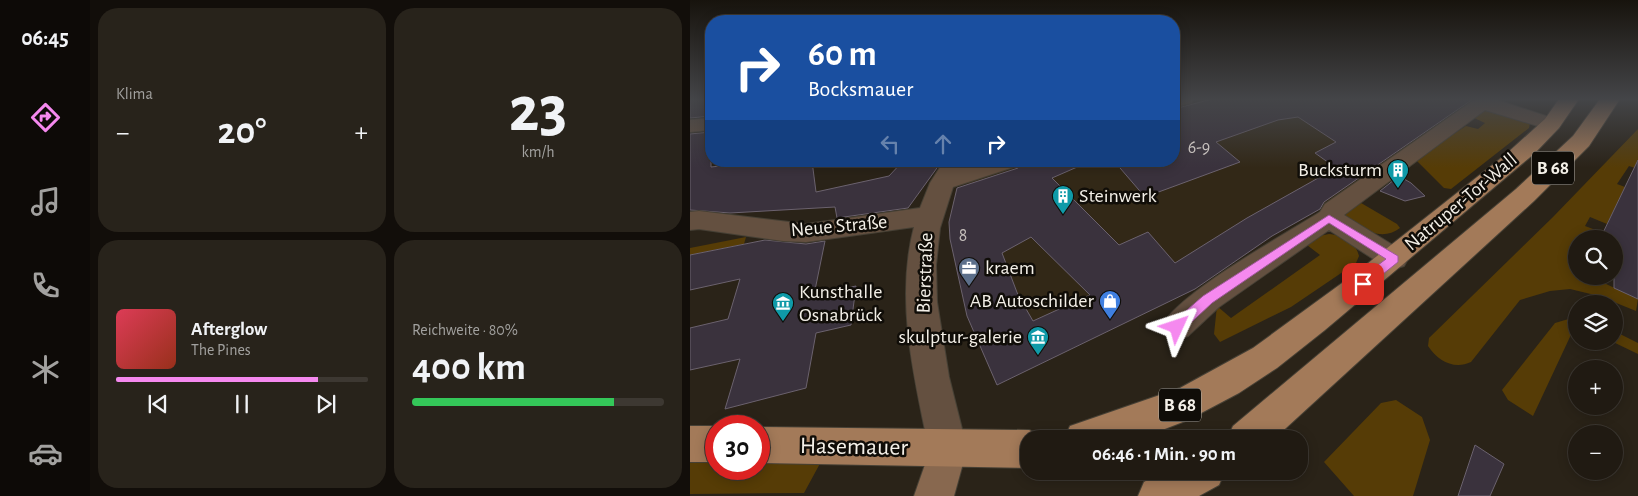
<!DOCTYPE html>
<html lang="de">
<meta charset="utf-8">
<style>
:root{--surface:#201a12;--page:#28231b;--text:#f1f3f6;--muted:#a2a19f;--line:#3d3832;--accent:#f589ef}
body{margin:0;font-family:"Alegreya Sans",sans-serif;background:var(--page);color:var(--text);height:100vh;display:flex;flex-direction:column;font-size:19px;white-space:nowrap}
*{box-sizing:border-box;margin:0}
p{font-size:16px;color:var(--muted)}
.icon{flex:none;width:28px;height:28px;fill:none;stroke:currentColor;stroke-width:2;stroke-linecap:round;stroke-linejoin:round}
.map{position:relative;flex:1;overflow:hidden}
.details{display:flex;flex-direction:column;gap:8px;padding:8px;background:#120e0a;width:600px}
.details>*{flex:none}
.top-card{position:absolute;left:15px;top:15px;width:475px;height:152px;border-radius:20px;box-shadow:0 2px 12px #0003,0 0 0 1px var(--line);background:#1a4fa0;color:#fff;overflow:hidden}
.fabs{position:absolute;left:878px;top:230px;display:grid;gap:10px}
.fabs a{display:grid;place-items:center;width:55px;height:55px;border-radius:50%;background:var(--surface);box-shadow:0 2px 12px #0003,0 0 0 1px var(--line);font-size:25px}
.speed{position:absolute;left:15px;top:415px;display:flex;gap:10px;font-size:25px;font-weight:700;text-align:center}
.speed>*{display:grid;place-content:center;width:65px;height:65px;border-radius:50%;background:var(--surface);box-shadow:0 2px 12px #0003,0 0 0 1px var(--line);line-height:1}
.speed .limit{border:8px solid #d22;background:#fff;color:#111}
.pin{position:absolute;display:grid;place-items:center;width:42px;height:42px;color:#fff;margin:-21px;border-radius:10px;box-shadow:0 2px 8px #0006}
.me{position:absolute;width:55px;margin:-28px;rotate:48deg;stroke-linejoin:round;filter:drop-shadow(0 0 4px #0008)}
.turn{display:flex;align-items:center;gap:18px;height:105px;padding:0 20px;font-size:22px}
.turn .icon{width:65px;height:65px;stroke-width:2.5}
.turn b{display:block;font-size:35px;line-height:42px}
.lanes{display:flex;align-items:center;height:48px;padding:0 20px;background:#0003;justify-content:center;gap:25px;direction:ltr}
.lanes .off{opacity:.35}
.big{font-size:38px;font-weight:600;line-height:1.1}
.details .widget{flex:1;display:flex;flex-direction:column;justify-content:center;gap:8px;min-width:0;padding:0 18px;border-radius:20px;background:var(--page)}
.details .dial{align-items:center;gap:0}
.dial b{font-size:65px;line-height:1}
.song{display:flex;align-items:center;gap:15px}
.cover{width:60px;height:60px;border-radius:8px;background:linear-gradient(135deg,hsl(350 70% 55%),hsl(10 70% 35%))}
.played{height:5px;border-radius:2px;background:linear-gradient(90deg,var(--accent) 80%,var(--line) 80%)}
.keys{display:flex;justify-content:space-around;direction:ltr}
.heat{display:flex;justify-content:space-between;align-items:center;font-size:28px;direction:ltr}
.charge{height:8px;border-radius:4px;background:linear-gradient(90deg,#34c759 80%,var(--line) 0)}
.details .tiles{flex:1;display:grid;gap:8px;grid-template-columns:repeat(2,1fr)}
.trip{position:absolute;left:330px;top:430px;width:288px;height:50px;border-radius:20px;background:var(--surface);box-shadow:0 2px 12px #0003,0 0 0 1px var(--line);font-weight:600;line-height:50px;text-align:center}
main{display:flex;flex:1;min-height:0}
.tab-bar{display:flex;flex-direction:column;width:90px;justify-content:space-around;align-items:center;background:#0d0a07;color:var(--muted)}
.tab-bar .icon{width:35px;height:35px}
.tab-bar .selected{color:var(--accent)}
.tab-bar b{font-size:22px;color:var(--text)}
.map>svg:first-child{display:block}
.built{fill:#322817}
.green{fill:#563c06}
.building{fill:#3a323d;stroke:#6b626e;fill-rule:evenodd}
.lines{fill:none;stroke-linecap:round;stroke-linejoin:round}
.street-casing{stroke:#464035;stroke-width:2}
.secondary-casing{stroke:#464035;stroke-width:2}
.primary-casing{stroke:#464035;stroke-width:2}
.street{fill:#645040;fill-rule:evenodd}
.secondary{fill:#88684f;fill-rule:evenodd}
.primary{fill:#a37a59;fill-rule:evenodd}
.route{fill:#f589ef;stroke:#9f599b}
.labels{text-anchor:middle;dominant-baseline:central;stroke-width:5;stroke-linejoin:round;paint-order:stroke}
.number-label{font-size:18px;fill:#c6c0bd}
.shield{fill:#100d08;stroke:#b0aca5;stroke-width:1}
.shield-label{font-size:19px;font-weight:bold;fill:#f4f0e8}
.poi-label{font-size:20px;fill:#f4f0e8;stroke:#100d08;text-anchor:end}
.street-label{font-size:20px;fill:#f4f0e8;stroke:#100d08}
.near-street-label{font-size:24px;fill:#f4f0e8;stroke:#100d08}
</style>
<main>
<nav class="tab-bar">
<b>06:45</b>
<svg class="icon selected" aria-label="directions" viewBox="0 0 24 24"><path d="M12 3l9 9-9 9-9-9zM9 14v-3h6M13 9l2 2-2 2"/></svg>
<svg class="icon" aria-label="music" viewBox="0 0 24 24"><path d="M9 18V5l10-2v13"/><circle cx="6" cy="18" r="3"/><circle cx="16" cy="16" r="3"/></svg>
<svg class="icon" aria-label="phone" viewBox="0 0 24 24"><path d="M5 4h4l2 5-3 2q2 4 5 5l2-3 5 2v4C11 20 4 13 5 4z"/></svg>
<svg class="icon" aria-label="climate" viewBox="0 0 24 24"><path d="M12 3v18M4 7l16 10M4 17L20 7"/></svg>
<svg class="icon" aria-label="car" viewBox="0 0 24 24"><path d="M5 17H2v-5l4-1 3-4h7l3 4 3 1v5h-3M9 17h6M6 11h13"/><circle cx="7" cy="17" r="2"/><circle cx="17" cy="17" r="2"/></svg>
</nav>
<section class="details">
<div class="tiles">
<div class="widget"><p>Klima</p>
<div class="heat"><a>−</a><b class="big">20°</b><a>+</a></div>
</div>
<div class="widget dial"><b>23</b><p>km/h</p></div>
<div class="widget">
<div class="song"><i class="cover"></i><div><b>Afterglow</b><p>The Pines</p></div></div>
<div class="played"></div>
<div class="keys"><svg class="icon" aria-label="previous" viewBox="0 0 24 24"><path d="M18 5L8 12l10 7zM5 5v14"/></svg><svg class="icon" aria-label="pause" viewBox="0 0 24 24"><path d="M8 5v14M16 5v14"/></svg><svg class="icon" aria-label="next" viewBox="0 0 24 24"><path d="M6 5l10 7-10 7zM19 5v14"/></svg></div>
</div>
<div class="widget"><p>Reichweite · 80%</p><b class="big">400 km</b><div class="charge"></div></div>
</div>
</section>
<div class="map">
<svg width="948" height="496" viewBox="0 0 948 496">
<rect width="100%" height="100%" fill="#2a2318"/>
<path class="built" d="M522,99h260l-19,16 -113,82 -68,39 -75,52 -200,97 -30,-69 -17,-77 -1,-17 19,-29v-12l53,-20h153v-53z"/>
<path class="green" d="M795,111h11l34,12 -1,5 -78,61 -7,-1 -29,-29 51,-33 12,3 7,-6 -13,-6z
M948,129v40l-9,-3 -12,18 8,3 -18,37 -17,-7 -5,9 16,6 -3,7h-22v37h13l49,23 -2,12 -37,-15 -29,-7 -20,2 -30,9 -49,62c-17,8 -33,-1 -43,-16l1,-8 124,-121z
M666,200l41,24 3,4c-19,15 -41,-1 -59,-10z
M639,234c13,1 27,8 30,22l-3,7 -65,44 -71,35 -6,-8 3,-28 14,12 89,-63 -13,-10 12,-9z
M56,237l-2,7 -54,11v-7z
M882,318l4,1v5l-43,92 -25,-16 -6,-10 53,-67z
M924,331l24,12v11l-27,-13h3z
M706,400l26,17 8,23 -17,56h-59l-30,-34 57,-59z
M0,457h26v12h43v-12l64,1 -19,35 -114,1z"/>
<path class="building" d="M0,99h21v17l-21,2z
M522,99h261l-149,103 -4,7 -48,27 -77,53 -198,96 -30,-69 -17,-77 -1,-17 8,-34 61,-20 4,-7h69l-39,17 67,67 29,-13 27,31 72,-45 89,-50 -21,-15 21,-11 -38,-25 -20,3 -62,22 24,20 -95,35 -31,-36h60v-52zM341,237l59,58 -57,26 -15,-26 -16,-42z
M21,132v35l56,-6h45l4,31 73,-16 14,-15h39l-34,47 -71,10 -2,-11 -105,6 -40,-3v-76z
M948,160v139l-24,-11v-49h-14z
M709,176l12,7 14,13 -20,5 -25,-10z
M75,240l41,4 19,-3 -11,54 42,-9 -5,39 -35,8 -10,55 -81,21 15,-50 -50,11v-42l38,-9 12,-40 -50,11v-35z
M785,445l29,19 -14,32h-32z"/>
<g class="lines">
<g class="street-casing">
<path id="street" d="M484,99h20l-3,4 -17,4z
M790,99h14l64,21 3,4 -3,4 -7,2 -66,-20 -141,105 60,37 4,7 -4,7 -10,3 -10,-3 -55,-36 -110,77 -31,29 -11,4 -11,-4 -5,-9c17,-34 123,-92 159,-115l5,-8 146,-102z
M21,118v12l-21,2v-12z
M254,161h23l-3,7 21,-7h35l-3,5 -64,21 -13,41 -4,37 1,37 12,75 18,72 -6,13 -13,6 -13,-6 -6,-13c-15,-72 -34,-149 -15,-222l-108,15 -23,-1 -84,-12 -9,1v-18l9,-1 107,13 114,-16 10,-25z"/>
</g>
<g class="secondary-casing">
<path id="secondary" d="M258,430l13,6 6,13 -13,47h-40l21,-60z"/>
</g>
<g class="primary-casing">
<path id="primary" d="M869,99h20l-20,29 -24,25 -210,177 -48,38 -38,25 -51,27 -49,19h-75l6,-13 110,-38 73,-40 100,-73 152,-120 40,-36z
M910,99h20l-31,47 -55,55 -260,238h-47l6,-13 283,-237 57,-53z
M0,426h28l-2,36h-26z
M69,427l270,3 13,6 2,3h-15v29l-270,-5z
M474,471h61l-6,14 -20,11h-61l6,-14z"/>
</g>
<use href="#street" class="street"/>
<use href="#secondary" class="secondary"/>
<use href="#primary" class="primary"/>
</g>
<linearGradient id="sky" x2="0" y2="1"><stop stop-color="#17130d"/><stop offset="0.59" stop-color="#444548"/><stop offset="1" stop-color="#444548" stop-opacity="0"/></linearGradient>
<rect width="948" height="168" fill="url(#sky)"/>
<path class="route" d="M639,215l69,41v6l-31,25h-9l-1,-3 1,-4 28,-21 -57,-36 -117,80 -30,28h-10l-2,-4 2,-4 31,-27z"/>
<defs>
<g id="building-pin" transform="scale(1.125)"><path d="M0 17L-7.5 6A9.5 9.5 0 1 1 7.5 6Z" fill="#0f9aa8" stroke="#100d08"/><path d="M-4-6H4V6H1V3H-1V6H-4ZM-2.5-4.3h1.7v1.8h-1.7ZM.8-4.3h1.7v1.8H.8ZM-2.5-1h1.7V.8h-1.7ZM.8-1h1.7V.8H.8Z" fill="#fff"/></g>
<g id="office-pin" transform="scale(1.125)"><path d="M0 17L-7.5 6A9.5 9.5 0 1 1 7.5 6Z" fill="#5c6f8a" stroke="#100d08"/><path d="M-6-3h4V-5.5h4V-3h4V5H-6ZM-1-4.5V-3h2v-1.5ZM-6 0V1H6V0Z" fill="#fff"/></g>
<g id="shop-pin" transform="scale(1.125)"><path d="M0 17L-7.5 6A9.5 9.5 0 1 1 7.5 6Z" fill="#3f7fe0" stroke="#100d08"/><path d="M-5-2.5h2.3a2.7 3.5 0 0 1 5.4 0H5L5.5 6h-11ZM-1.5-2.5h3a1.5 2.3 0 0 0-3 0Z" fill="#fff"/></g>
<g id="museum-pin" transform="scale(1.125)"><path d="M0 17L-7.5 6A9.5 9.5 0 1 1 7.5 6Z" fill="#0f9aa8" stroke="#100d08"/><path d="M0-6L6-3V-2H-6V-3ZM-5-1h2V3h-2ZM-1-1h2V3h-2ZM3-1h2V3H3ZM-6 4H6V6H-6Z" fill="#fff"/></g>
</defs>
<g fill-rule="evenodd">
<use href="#building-pin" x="708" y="170"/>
<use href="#building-pin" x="373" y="196"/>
<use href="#office-pin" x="279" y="268"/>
<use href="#shop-pin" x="420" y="301"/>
<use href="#museum-pin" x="93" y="303"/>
<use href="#museum-pin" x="348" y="337"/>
</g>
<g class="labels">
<g class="number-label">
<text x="509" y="148">6-9</text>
<text x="273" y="236">8</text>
</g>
<g class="shield">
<rect x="842" y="151.5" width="42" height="33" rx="4"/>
<rect x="469" y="388.5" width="42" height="33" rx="4"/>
</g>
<g class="shield-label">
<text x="863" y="168">B 68</text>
<text x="490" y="405">B 68</text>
</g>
<g class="poi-label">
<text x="692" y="170">Bucksturm</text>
<text x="389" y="196" text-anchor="start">Steinwerk</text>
<text x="295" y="268" text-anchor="start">kraem</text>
<text x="109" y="292" text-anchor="start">Kunsthalle<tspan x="109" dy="23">Osnabrück</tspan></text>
<text x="404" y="301">AB Autoschilder</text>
<text x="332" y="337">skulptur-galerie</text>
</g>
<g class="street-label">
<text transform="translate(771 202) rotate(-40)">Natruper-Tor-Wall</text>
<text transform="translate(149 226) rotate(-5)">Neue Straße</text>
<text transform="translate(235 273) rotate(-88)">Bierstraße</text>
</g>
<g class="near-street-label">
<text transform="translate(164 447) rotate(1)">Hasemauer</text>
</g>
</g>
</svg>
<div class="fabs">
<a><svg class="icon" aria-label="search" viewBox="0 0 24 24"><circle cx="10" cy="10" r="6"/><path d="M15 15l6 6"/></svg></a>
<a><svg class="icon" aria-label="layers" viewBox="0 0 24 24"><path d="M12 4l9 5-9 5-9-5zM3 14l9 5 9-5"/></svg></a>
<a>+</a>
<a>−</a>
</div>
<div class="speed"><div class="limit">30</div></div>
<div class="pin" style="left:673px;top:284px;background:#d93025"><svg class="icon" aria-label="arrive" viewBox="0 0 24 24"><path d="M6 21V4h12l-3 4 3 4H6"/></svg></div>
<svg class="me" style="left:487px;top:327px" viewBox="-20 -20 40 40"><path d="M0-17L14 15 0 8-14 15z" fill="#f589ef" stroke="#fff" stroke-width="4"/></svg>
<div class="trip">06:46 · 1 Min. · 90 m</div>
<div class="top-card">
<div class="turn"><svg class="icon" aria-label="right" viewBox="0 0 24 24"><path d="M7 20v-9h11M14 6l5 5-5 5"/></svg><div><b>60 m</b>Bocksmauer</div></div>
<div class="lanes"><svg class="icon off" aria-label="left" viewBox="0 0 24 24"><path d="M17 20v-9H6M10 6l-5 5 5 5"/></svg><svg class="icon off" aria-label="ahead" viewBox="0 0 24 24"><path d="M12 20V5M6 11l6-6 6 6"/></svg><svg class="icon" aria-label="right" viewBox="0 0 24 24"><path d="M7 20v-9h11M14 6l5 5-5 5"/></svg></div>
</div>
</div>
</main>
